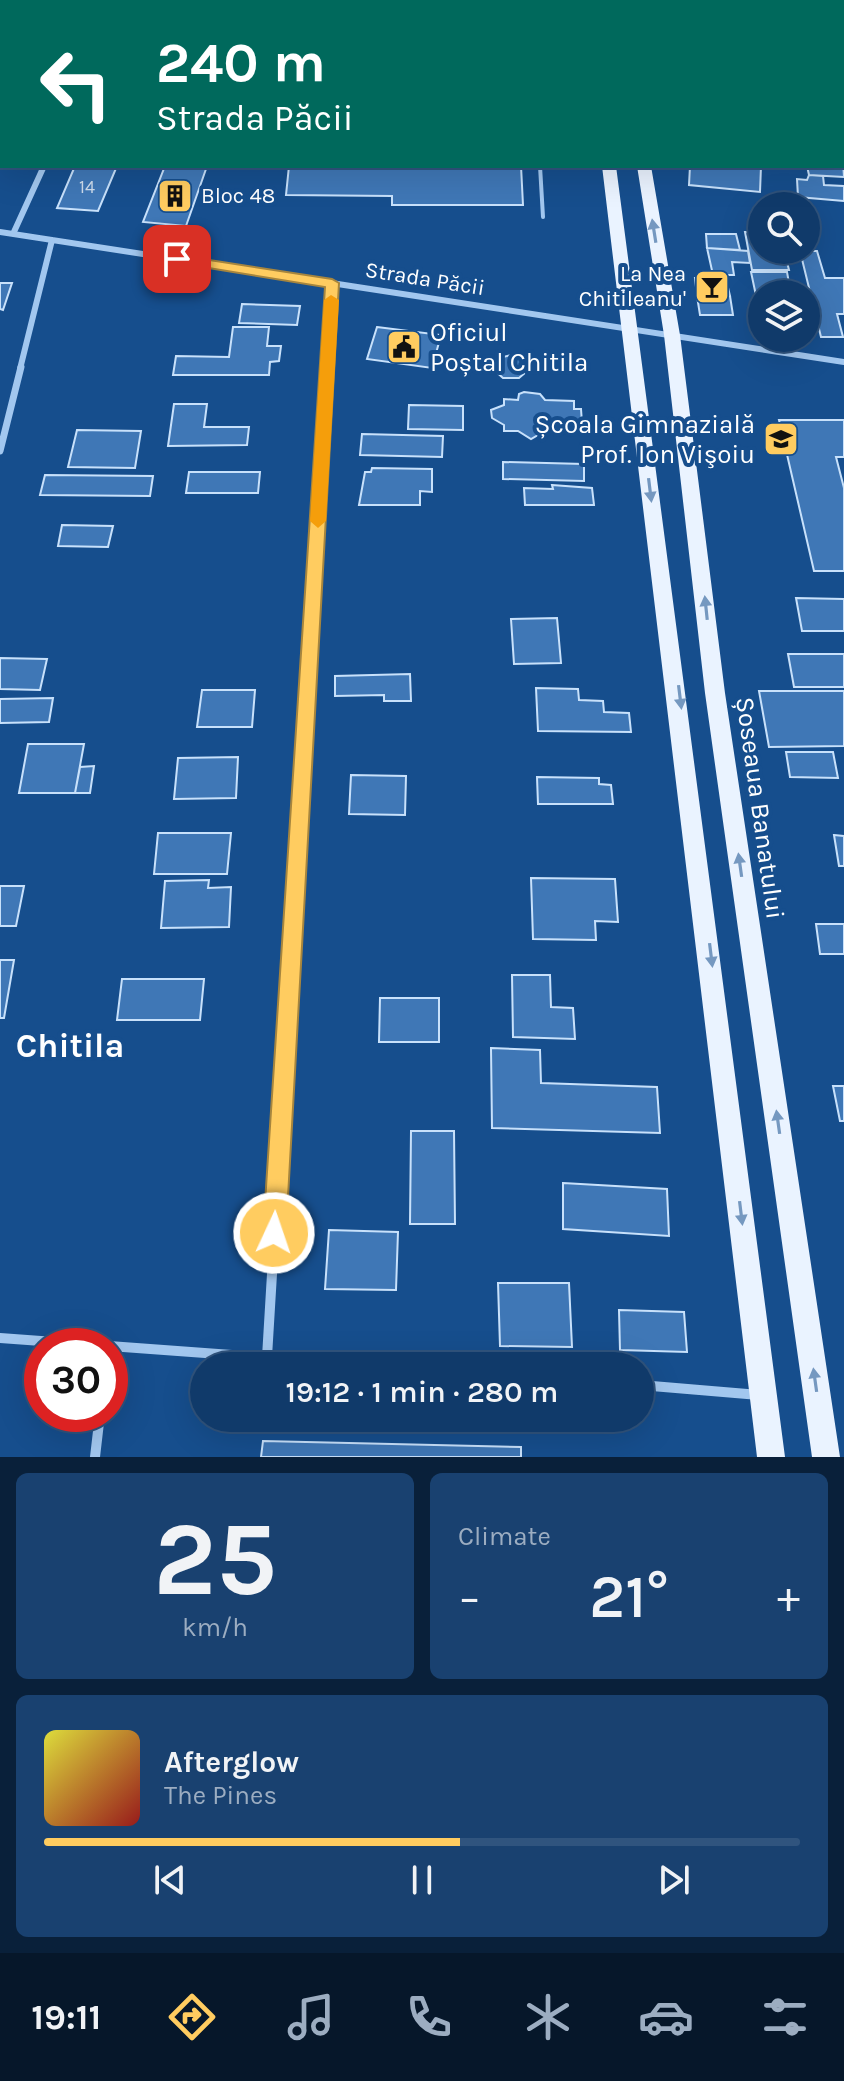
<!DOCTYPE html>
<meta charset="utf-8">
<style>
:root{--surface:#103a6a;--page:#194170;--text:#f1f3f6;--muted:#9cadc1;--line:#30547e;--accent:#ffcc60}
body{margin:0;font-family:Karla,sans-serif;background:var(--page);color:var(--text);height:100vh;display:flex;flex-direction:column;font-size:30px;white-space:nowrap}
*{box-sizing:border-box;margin:0}
p{font-size:26px;color:var(--muted)}
.icon{flex:none;width:44px;height:44px;fill:none;stroke:currentColor;stroke-width:2;stroke-linecap:round;stroke-linejoin:round}
.map{position:relative;height:1457px;overflow:hidden}
.drawer{display:flex;flex-direction:column;gap:16px;padding:16px;background:#09203a;flex:1}
.drawer>*{flex:none}
.hud{position:absolute;left:0px;top:0px;width:844px;height:168px;box-shadow:0 8px 32px #0002,0 0 0 2px var(--line);background:#00695c;color:#fff;overflow:hidden}
.tools{position:absolute;left:748px;top:192px;display:grid;gap:16px}
.tools a{display:grid;place-items:center;width:72px;height:72px;border-radius:50%;background:var(--surface);box-shadow:0 8px 32px #0002,0 0 0 2px var(--line);font-size:40px}
.speed{position:absolute;left:24px;top:1328px;display:flex;gap:16px;font-size:40px;font-weight:700;text-align:center}
.speed>*{display:grid;place-content:center;width:104px;height:104px;border-radius:50%;background:var(--surface);box-shadow:0 8px 32px #0002,0 0 0 2px var(--line);line-height:1}
.speed .limit{border:12px solid #d22;background:#fff;color:#111}
.pin{position:absolute;display:grid;place-items:center;width:68px;height:68px;color:#fff;margin:-34px;border-radius:16px;box-shadow:0 4px 12px #0006}
.me{position:absolute;width:88px;margin:-44px;rotate:3deg;stroke-linejoin:round;filter:drop-shadow(0 0 6px #0008)}
.turn{display:flex;align-items:center;gap:28px;height:168px;padding:0 24px;font-size:36px}
.turn .icon{width:104px;height:104px;stroke-width:2.5}
.turn b{display:block;font-size:56px;line-height:68px}
.big{font-size:60px;font-weight:600;line-height:1.1}
.drawer .tile{flex:1;display:flex;flex-direction:column;justify-content:center;gap:12px;min-width:0;padding:0 28px;border-radius:12px;background:var(--page)}
.drawer .dial{align-items:center;gap:0}
.dial b{font-size:104px;line-height:1}
.song{display:flex;align-items:center;gap:24px}
.cover{width:96px;height:96px;border-radius:12px;background:linear-gradient(135deg,hsl(60 70% 55%),hsl(0 70% 35%))}
.played{height:8px;border-radius:4px;background:linear-gradient(90deg,var(--accent) 55%,var(--line) 55%)}
.keys{display:flex;justify-content:space-around;direction:ltr}
.heat{display:flex;justify-content:space-between;align-items:center;font-size:44px;direction:ltr}
.drawer .tiles{flex:1;display:grid;gap:16px;grid-template-columns:1fr 1fr}
.tile:last-child{grid-column:span 2}
.trip{position:absolute;left:190px;top:1352px;width:464px;height:80px;border-radius:40px;background:var(--surface);box-shadow:0 8px 32px #0002,0 0 0 2px var(--line);font-weight:600;line-height:80px;text-align:center}
.tabs{display:flex;height:128px;justify-content:space-around;align-items:center;background:#06172a;color:var(--muted)}
.tabs .icon{width:56px;height:56px}
.tabs .active{color:var(--accent)}
.tabs b{font-size:36px;color:var(--text)}
.map>svg:first-child{display:block}
.building{fill:#3f77b6;stroke:#c8e1fb;stroke-width:2}
.lines{fill:none;stroke-linecap:round;stroke-linejoin:round}
.service{stroke:#a2c7ef;stroke-width:4}
.minor-far2{stroke:#a2c7ef;stroke-width:6}
.minor-far1{stroke:#a2c7ef;stroke-width:7}
.minor{stroke:#a2c7ef;stroke-width:10}
.primary{fill:#eaf3ff;fill-rule:evenodd}
.oneway{fill:#7598c0}
.route{fill:#ffcc60;stroke:#a6853e;stroke-width:2}
.slow{fill:#f59e0b}
.labels{text-anchor:middle;dominant-baseline:central;stroke-width:8;stroke-linejoin:round;paint-order:stroke}
.far-number-label{font-size:18px;fill:#cfdded}
.far-poi-label{font-size:22px;fill:#fff;stroke:#164e8d;text-anchor:start}
.far-street-label{font-size:22px;fill:#fff;stroke:#164e8d}
.poi-label{font-size:26px;fill:#fff;stroke:#164e8d;text-anchor:start}
.street-label{font-size:26px;fill:#fff;stroke:#164e8d}
.district-label{font-size:34px;font-weight:bold;fill:#fff;stroke:#164e8d}
</style>
<div class="map">
<svg width="844" height="1457" viewBox="0 0 844 1457">
<rect width="100%" height="100%" fill="#164e8d"/>
<path class="building" d="M842,147l2,30 -35,-2 -2,-9h35z
M75,166h42l-19,45 -41,-3z
M165,166l41,3 -20,57 -43,-4z
M289,166h232l2,39h-131v-9l-106,-1z
M690,166h71l-1,26 -71,-7z
M809,175l14,1 1,9 20,1v15l-46,-4 -1,-18 10,1z
M755,227h7v23h22l5,20h-37l-7,-38h11z
M706,234h30l4,16 -33,-2z
M707,248l41,3 2,12 -18,-1 2,13h-21z
M800,251h17l8,27h19v36h-7l6,23h-22z
M751,272h36l4,22h-29v30z
M695,278l31,1 4,17h-33z
M0,283h12l-9,27 -3,-1z
M697,296h33l3,19h-33z
M242,304l58,2 -3,19 -58,-2z
M233,327h36l-2,19h14l-2,15 -9,1 -1,13h-96l3,-19 53,1z
M377,327l64,8 -9,33 -65,-9z
M511,355l10,4 6,6 -1,7 -7,6h-16l-10,-9 6,-11z
M524,392l16,2 5,6 29,1v8h7l1,14h-7l1,9 -31,-1 -14,8 -13,-8h-14v-6l-12,-7 -1,-8 13,-5v-6l14,1 1,-6z
M174,404h33l-3,23h45l-2,18 -79,1z
M409,405l54,1v24l-55,-1z
M779,420h65v37h-8l8,31v83h-30z
M77,430l64,1 -6,37 -67,-1z
M362,434l81,2 -1,21 -82,-2z
M503,462l81,2v17l-81,-2z
M372,468l60,1v23l-12,-1v14h-61l6,-33h6z
M189,472h71l-2,21h-72z
M45,475l108,1 -3,20 -110,-1z
M552,485l40,3 2,17h-69l-1,-17 29,1z
M62,525l51,1 -5,21 -50,-1z
M796,598l48,1v32h-42z
M557,618l4,45 -47,1 -3,-45z
M788,654h56v33h-50z
M0,658l47,1 -7,31 -40,-1z
M410,674l1,27h-27v-6l-49,1v-20z
M536,688l42,1 1,11 24,1 1,11 25,1 2,19 -93,-1z
M202,690h53l-3,37h-55z
M759,691h85v55l-75,1z
M53,698l-4,24 -49,1v-24z
M28,744h56l-9,49h-56z
M786,752h47l5,26 -48,-1z
M238,757l-2,41 -62,1 4,-41z
M94,766l-4,27h-15l5,-26z
M351,775l55,1 -1,39 -56,-1z
M537,777l62,1v6l12,1 2,19h-75z
M158,833h73l-4,41h-73z
M834,835l10,1v30h-5z
M531,878l84,1 3,43 -23,-1 1,19 -63,-1z
M209,880l-1,8 23,-1 -2,40 -68,1 4,-47z
M0,886h24l-8,40h-16z
M816,924h28v30h-24z
M0,960h14l-10,58h-4z
M512,975h38l1,32 22,1 2,31 -62,-2z
M122,979h82l-4,41h-83z
M380,998h59v44h-60z
M491,1048l49,2 1,33 116,4 3,46 -168,-5z
M833,1086h11v35h-4z
M411,1131h43l1,93h-45z
M563,1183l104,6 2,47 -106,-7z
M329,1230l69,2 -2,58 -71,-1z
M498,1283h71l3,64 -72,-1z
M619,1310l65,2 3,40 -67,-2z
M263,1441l258,6v10h-260z"/>
<g class="lines">
<path class="service" d="M540,166l3,51"/>
<path class="minor-far2" d="M842,5l2,6
M0,232l844,130
M13,234l31,-68
M20,369l32,-129
M327,369l5,-86"/>
<path class="minor-far1" d="M0,451l21,-84
M298,844l29,-477"/>
<path class="minor" d="M0,1338l383,28
M267,1357l31,-515
M640,1385l119,10
M95,1457l5,-43"/>
<path class="primary" d="M583,0h12v2h-12z
M612,0h12l1,2h-12z
M602,166h14l169,1291h-28z
M637,166h14l29,169 45,358 115,764h-28l-107,-764 -41,-358z"/>
</g>
<defs><path id="oneway-solid" d="M-6-.8H1V-3.2L6.5 0L1 3.2V.8H-6Z" transform="scale(2)"/></defs>
<g class="oneway">
<use href="#oneway-solid" transform="translate(654 231) rotate(-99)"/>
<use href="#oneway-solid" transform="translate(650 490) rotate(83)"/>
<use href="#oneway-solid" transform="translate(706 608) rotate(-96)"/>
<use href="#oneway-solid" transform="translate(680 697) rotate(83)"/>
<use href="#oneway-solid" transform="translate(740 865) rotate(-98)"/>
<use href="#oneway-solid" transform="translate(711 955) rotate(83)"/>
<use href="#oneway-solid" transform="translate(778 1122) rotate(-98)"/>
<use href="#oneway-solid" transform="translate(741 1213) rotate(83)"/>
<use href="#oneway-solid" transform="translate(815 1380) rotate(-98)"/>
</g>
<path class="route" d="M177,255l155,24 7,4 -53,950 -4,8 -8,3 -8,-3 -3,-8 62,-946 -153,-25 -2,-3z"/>
<path class="slow" d="M331,295l8,5 -13,221 -8,7 -8,-7 14,-221z"/>
<defs>
<g id="building-square" transform="scale(1.8)"><rect x="-9" y="-9" width="18" height="18" rx="4" fill="#ffcc60" stroke="#164e8d"/><path d="M-4-6H4V6H1V3H-1V6H-4ZM-2.5-4.3h1.7v1.8h-1.7ZM.8-4.3h1.7v1.8H.8ZM-2.5-1h1.7V.8h-1.7ZM.8-1h1.7V.8H.8Z" fill="#111"/></g>
<g id="bar-square" transform="scale(1.8)"><rect x="-9" y="-9" width="18" height="18" rx="4" fill="#ffcc60" stroke="#164e8d"/><path d="M-6-5H6L.8 .8V4.5H3.5V6h-7V4.5H-.8V.8Z" fill="#111"/></g>
<g id="civic-square" transform="scale(1.8)"><rect x="-9" y="-9" width="18" height="18" rx="4" fill="#ffcc60" stroke="#164e8d"/><path d="M-.6-6.5H3V-4.5H.6V-3L4-1V1h2V6H-6V1h2V-1L-.6-3ZM-1.2 2.5V6h2.4V2.5Z" fill="#111"/></g>
<g id="school-square" transform="scale(1.8)"><rect x="-9" y="-9" width="18" height="18" rx="4" fill="#ffcc60" stroke="#164e8d"/><path d="M0-5L7-2L0 1L-7-2ZM-4 1L0 2.5L4 1V4Q0 6-4 4Z" fill="#111"/></g>
</defs>
<g fill-rule="evenodd">
<use href="#building-square" x="175" y="196"/>
<use href="#bar-square" x="712" y="287"/>
<use href="#civic-square" x="404" y="347"/>
<use href="#school-square" x="781" y="439"/>
</g>
<g class="labels">
<g class="far-number-label">
<text x="87" y="187">14</text>
</g>
<g class="far-poi-label">
<text x="201" y="196">Bloc 48</text>
<text x="686" y="274" text-anchor="end">La Nea<tspan x="686" dy="25">Chitileanu'</tspan></text>
</g>
<g class="far-street-label">
<text transform="translate(425 279) rotate(9)">Strada Păcii</text>
</g>
<g class="poi-label">
<text x="430" y="332">Oficiul<tspan x="430" dy="30">Poștal Chitila</tspan></text>
<text x="755" y="424" text-anchor="end">Școala Gimnazială<tspan x="755" dy="30">Prof. Ion Vişoiu</tspan></text>
</g>
<g class="street-label">
<text transform="translate(760 808) rotate(82)">Șoseaua Banatului</text>
</g>
<g class="district-label">
<text x="70" y="1046">Chitila</text>
</g>
</g>
</svg>
<div class="tools">
<a><svg class="icon" aria-label="search" viewBox="0 0 24 24"><circle cx="10" cy="10" r="6"/><path d="M15 15l6 6"/></svg></a>
<a><svg class="icon" aria-label="layers" viewBox="0 0 24 24"><path d="M12 4l9 5-9 5-9-5zM3 14l9 5 9-5"/></svg></a>
</div>
<div class="speed"><div class="limit">30</div></div>
<div class="pin" style="left:177px;top:259px;background:#d93025"><svg class="icon" aria-label="arrive" viewBox="0 0 24 24"><path d="M6 21V4h12l-3 4 3 4H6"/></svg></div>
<svg class="me" style="left:274px;top:1233px" viewBox="-20 -20 40 40"><circle r="17" fill="#ffcc60" stroke="#fff" stroke-width="3"/><path d="M0-11L8 9 0 5-8 9z" fill="#fff"/></svg>
<div class="trip">19:12 · 1 min · 280 m</div>
<div class="hud">
<div class="turn"><svg class="icon" aria-label="left" viewBox="0 0 24 24"><path d="M17 20v-9H6M10 6l-5 5 5 5"/></svg><div><b>240 m</b>Strada Păcii</div></div>
</div>
</div>
<section class="drawer">
<div class="tiles">
<div class="tile dial"><b>25</b><p>km/h</p></div>
<div class="tile"><p>Climate</p>
<div class="heat"><a>−</a><b class="big">21°</b><a>+</a></div>
</div>
<div class="tile">
<div class="song"><i class="cover"></i><div><b>Afterglow</b><p>The Pines</p></div></div>
<div class="played"></div>
<div class="keys"><svg class="icon" aria-label="previous" viewBox="0 0 24 24"><path d="M18 5L8 12l10 7zM5 5v14"/></svg><svg class="icon" aria-label="pause" viewBox="0 0 24 24"><path d="M8 5v14M16 5v14"/></svg><svg class="icon" aria-label="next" viewBox="0 0 24 24"><path d="M6 5l10 7-10 7zM19 5v14"/></svg></div>
</div>
</div>
</section>
<nav class="tabs">
<b>19:11</b>
<svg class="icon active" aria-label="directions" viewBox="0 0 24 24"><path d="M12 3l9 9-9 9-9-9zM9 14v-3h6M13 9l2 2-2 2"/></svg>
<svg class="icon" aria-label="music" viewBox="0 0 24 24"><path d="M9 18V5l10-2v13"/><circle cx="6" cy="18" r="3"/><circle cx="16" cy="16" r="3"/></svg>
<svg class="icon" aria-label="phone" viewBox="0 0 24 24"><path d="M5 4h4l2 5-3 2q2 4 5 5l2-3 5 2v4C11 20 4 13 5 4z"/></svg>
<svg class="icon" aria-label="climate" viewBox="0 0 24 24"><path d="M12 3v18M4 7l16 10M4 17L20 7"/></svg>
<svg class="icon" aria-label="car" viewBox="0 0 24 24"><path d="M5 17H2v-5l4-1 3-4h7l3 4 3 1v5h-3M9 17h6M6 11h13"/><circle cx="7" cy="17" r="2"/><circle cx="17" cy="17" r="2"/></svg>
<svg class="icon" aria-label="filters" viewBox="0 0 24 24"><path d="M4 7h16M4 17h16"/><circle cx="9" cy="7" r="2"/><circle cx="15" cy="17" r="2"/></svg>
</nav>
